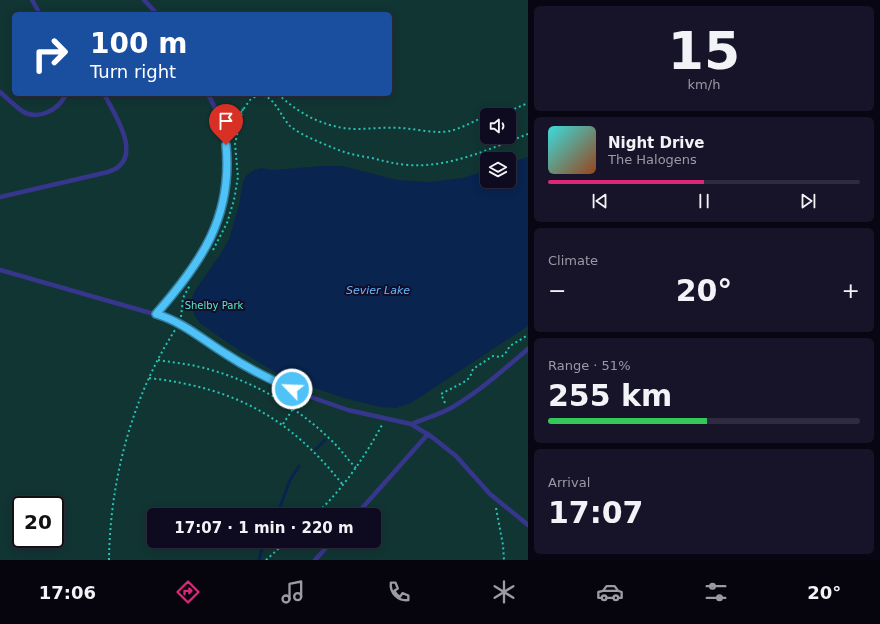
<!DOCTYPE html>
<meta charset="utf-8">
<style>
:root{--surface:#0e0a20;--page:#171329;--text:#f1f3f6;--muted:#9b9aa5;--line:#2e2b3e;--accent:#db2777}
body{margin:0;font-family:"DejaVu Sans",sans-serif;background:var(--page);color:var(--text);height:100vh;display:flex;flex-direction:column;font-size:15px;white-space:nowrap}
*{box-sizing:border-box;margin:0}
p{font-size:13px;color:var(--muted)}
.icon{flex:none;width:22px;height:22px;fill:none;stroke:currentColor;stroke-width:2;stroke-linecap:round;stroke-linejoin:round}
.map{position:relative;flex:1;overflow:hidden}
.sheet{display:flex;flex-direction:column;gap:6px;padding:6px;background:#080612;width:352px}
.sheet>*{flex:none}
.hud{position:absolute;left:12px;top:12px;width:380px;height:84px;border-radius:6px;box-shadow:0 2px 10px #0003,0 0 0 1px var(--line);background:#1a4fa0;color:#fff;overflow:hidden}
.buttons{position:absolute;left:480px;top:108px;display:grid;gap:8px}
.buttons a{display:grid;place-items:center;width:36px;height:36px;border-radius:6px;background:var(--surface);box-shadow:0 2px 10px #0003,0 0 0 1px var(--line);font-size:20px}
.speed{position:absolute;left:12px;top:496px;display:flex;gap:8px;font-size:20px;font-weight:700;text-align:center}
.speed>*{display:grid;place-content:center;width:52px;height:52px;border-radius:50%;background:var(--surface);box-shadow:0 2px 10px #0003,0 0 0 1px var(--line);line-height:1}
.speed .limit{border:2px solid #111;border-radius:6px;background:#fff;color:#111}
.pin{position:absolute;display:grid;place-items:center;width:34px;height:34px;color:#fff;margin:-41px -17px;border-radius:50% 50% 50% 0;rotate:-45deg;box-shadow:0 0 4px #0007}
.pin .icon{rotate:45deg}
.me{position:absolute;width:44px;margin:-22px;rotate:294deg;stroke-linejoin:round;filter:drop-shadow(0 0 3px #0008)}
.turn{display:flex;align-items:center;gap:14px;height:84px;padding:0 12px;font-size:18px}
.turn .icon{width:52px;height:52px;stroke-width:2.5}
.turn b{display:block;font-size:28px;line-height:34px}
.big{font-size:30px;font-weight:800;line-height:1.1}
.sheet .widget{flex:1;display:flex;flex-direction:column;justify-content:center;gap:6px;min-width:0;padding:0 14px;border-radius:6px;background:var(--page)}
.sheet .dial{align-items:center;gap:0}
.dial b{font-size:52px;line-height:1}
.song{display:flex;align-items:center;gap:12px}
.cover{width:48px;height:48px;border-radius:6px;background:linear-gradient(135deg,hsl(180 70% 55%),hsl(20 70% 35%))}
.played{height:4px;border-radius:2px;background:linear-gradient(90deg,var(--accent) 50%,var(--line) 50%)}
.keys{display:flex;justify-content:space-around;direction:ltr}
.heat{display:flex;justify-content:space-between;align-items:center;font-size:22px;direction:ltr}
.charge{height:6px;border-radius:3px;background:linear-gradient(90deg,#34c759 51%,var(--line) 0)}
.trip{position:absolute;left:147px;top:508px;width:234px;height:40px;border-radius:6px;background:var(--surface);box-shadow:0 2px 10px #0003,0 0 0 1px var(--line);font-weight:800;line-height:40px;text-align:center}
.tabs{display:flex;height:64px;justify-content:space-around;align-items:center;background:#06040d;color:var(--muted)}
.tabs .icon{width:28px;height:28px}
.tabs .selected{color:var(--accent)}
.tabs b{font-size:18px;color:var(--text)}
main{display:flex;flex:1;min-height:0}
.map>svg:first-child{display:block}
.green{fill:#113533;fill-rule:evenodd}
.water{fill:#08244f}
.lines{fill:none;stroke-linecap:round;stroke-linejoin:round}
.stream{stroke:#08244f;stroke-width:3}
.path{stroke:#26c4b7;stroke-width:2;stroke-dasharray:2 3;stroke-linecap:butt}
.lane{stroke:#37368d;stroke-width:4.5}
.route-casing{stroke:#337fa1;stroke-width:10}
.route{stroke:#4fc3f7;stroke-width:7}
.labels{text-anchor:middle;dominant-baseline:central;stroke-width:4;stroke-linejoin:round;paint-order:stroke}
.park-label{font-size:10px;fill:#59e9c2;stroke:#120e2a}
.water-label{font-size:11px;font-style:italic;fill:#6bf;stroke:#120e2a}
</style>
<main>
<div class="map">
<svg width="528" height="560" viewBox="0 0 528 560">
<rect width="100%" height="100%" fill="#120e2a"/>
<path class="green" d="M0,0h528v560h-528zM14,14h376v80h-376zM487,115h22v22h-22zM487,159h22v22h-22zM21,505h34v34h-34zM154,515h220v26h-220z"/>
<path class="water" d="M528,157v169l-117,77 -15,5 -16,-1 -36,-9 -35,-12 -34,-14 -35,-21 -39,-27 -6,-8 -2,-7 -1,-10 2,-7 26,-37 9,-16 10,-34 4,-23 3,-6 8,-6 7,-2 12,2 49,-4h20l55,14 33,2 33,-4 24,-8v11h22v-18z"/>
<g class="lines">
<path class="stream" d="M316,449l9,-9
M277,515l13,-35 9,-14
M259,560l3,-11 3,-8"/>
<path class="path" d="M278,94c21,20 47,34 77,35 15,0 30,-2 46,-1 16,1 33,6 49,3 13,-3 25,-11 37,-15
M490,115l24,-6 14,-6
M229,129l21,-29c5,-4 11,-6 17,-3 10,6 15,21 23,29 12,10 32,17 46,23 12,5 24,7 36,9 12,3 23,6 36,7 42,3 81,-16 120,-31
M213,250l14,-27 7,-23 4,-23 -3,-33 8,-36
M181,317l2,-19 7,-13
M158,360c11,2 22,3 33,5 54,11 104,39 143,78 8,8 14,17 22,25
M149,378c86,10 140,39 194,107
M445,403l-4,-9 25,-13 4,-4 3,-8 20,-13 8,1 4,-3 5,-8 18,-11
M283,424l10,-15
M496,508l7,37 1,15
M315,515c28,-26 49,-57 67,-90
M109,560c1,-80 23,-163 66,-230
M266,560l21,-19"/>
<path class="lane" d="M32,0l8,14
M144,0l13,14
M0,92c7,6 14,13 22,19 16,10 37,-1 44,-17
M0,197l108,-25c38,-12 7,-57 -4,-78
M0,270l168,48 11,5 47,31 39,23 40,18 43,15 63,14 21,13 24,19 34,38 38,31
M156,314c42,-47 77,-97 70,-162 -2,-20 -8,-41 -18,-58
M411,424c13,-5 27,-9 40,-16 28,-16 52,-38 77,-59
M356,515l72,-81
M315,560l17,-19"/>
</g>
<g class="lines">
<g class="route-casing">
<path id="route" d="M226,145c7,72 -25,118 -70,169 27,8 47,26 70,40 21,14 43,25 66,35"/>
</g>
<use href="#route" class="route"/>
</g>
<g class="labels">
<g class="park-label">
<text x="214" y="305">Shelby Park</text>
</g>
<g class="water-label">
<text x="378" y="290">Sevier Lake</text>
</g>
</g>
</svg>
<div class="buttons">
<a><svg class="icon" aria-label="sound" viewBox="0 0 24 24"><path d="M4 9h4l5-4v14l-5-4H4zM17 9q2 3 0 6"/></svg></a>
<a><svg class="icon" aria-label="layers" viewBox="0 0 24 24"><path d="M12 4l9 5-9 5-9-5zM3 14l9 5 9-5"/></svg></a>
</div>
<div class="speed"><div class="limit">20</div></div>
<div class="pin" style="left:226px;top:145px;background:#d93025"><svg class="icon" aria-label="arrive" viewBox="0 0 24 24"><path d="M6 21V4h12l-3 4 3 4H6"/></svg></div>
<svg class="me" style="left:292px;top:389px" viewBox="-20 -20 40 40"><circle r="17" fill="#4fc3f7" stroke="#fff" stroke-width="3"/><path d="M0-11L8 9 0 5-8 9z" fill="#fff"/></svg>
<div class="trip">17:07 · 1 min · 220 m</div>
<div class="hud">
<div class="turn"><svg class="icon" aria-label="right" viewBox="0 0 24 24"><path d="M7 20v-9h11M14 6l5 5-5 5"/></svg><div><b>100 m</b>Turn right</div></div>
</div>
</div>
<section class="sheet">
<div class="widget dial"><b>15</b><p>km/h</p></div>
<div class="widget">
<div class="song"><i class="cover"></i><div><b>Night Drive</b><p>The Halogens</p></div></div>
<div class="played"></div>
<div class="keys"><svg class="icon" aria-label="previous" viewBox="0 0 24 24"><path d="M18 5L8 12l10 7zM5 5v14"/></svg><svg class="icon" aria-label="pause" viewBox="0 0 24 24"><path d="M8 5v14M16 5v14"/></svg><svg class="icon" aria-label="next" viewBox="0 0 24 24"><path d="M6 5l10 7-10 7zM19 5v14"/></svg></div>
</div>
<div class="widget"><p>Climate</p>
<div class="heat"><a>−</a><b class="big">20°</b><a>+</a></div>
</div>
<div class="widget"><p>Range · 51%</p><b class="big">255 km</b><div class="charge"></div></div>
<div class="widget"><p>Arrival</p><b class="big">17:07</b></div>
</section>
</main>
<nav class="tabs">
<b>17:06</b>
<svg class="icon selected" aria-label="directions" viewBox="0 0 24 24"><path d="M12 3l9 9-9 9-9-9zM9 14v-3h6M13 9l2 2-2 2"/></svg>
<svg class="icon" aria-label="music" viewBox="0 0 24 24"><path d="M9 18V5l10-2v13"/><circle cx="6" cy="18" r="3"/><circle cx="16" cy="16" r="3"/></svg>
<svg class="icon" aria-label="phone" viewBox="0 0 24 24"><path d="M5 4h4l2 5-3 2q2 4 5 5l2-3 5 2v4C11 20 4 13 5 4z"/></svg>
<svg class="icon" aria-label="climate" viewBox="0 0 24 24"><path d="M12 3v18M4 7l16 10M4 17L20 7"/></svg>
<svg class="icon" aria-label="car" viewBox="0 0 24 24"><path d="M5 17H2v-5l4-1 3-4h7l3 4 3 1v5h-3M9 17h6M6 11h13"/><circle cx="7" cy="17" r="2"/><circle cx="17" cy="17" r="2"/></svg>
<svg class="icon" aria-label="filters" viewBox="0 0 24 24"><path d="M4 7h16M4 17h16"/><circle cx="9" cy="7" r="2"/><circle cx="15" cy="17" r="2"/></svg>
<b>20°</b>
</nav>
